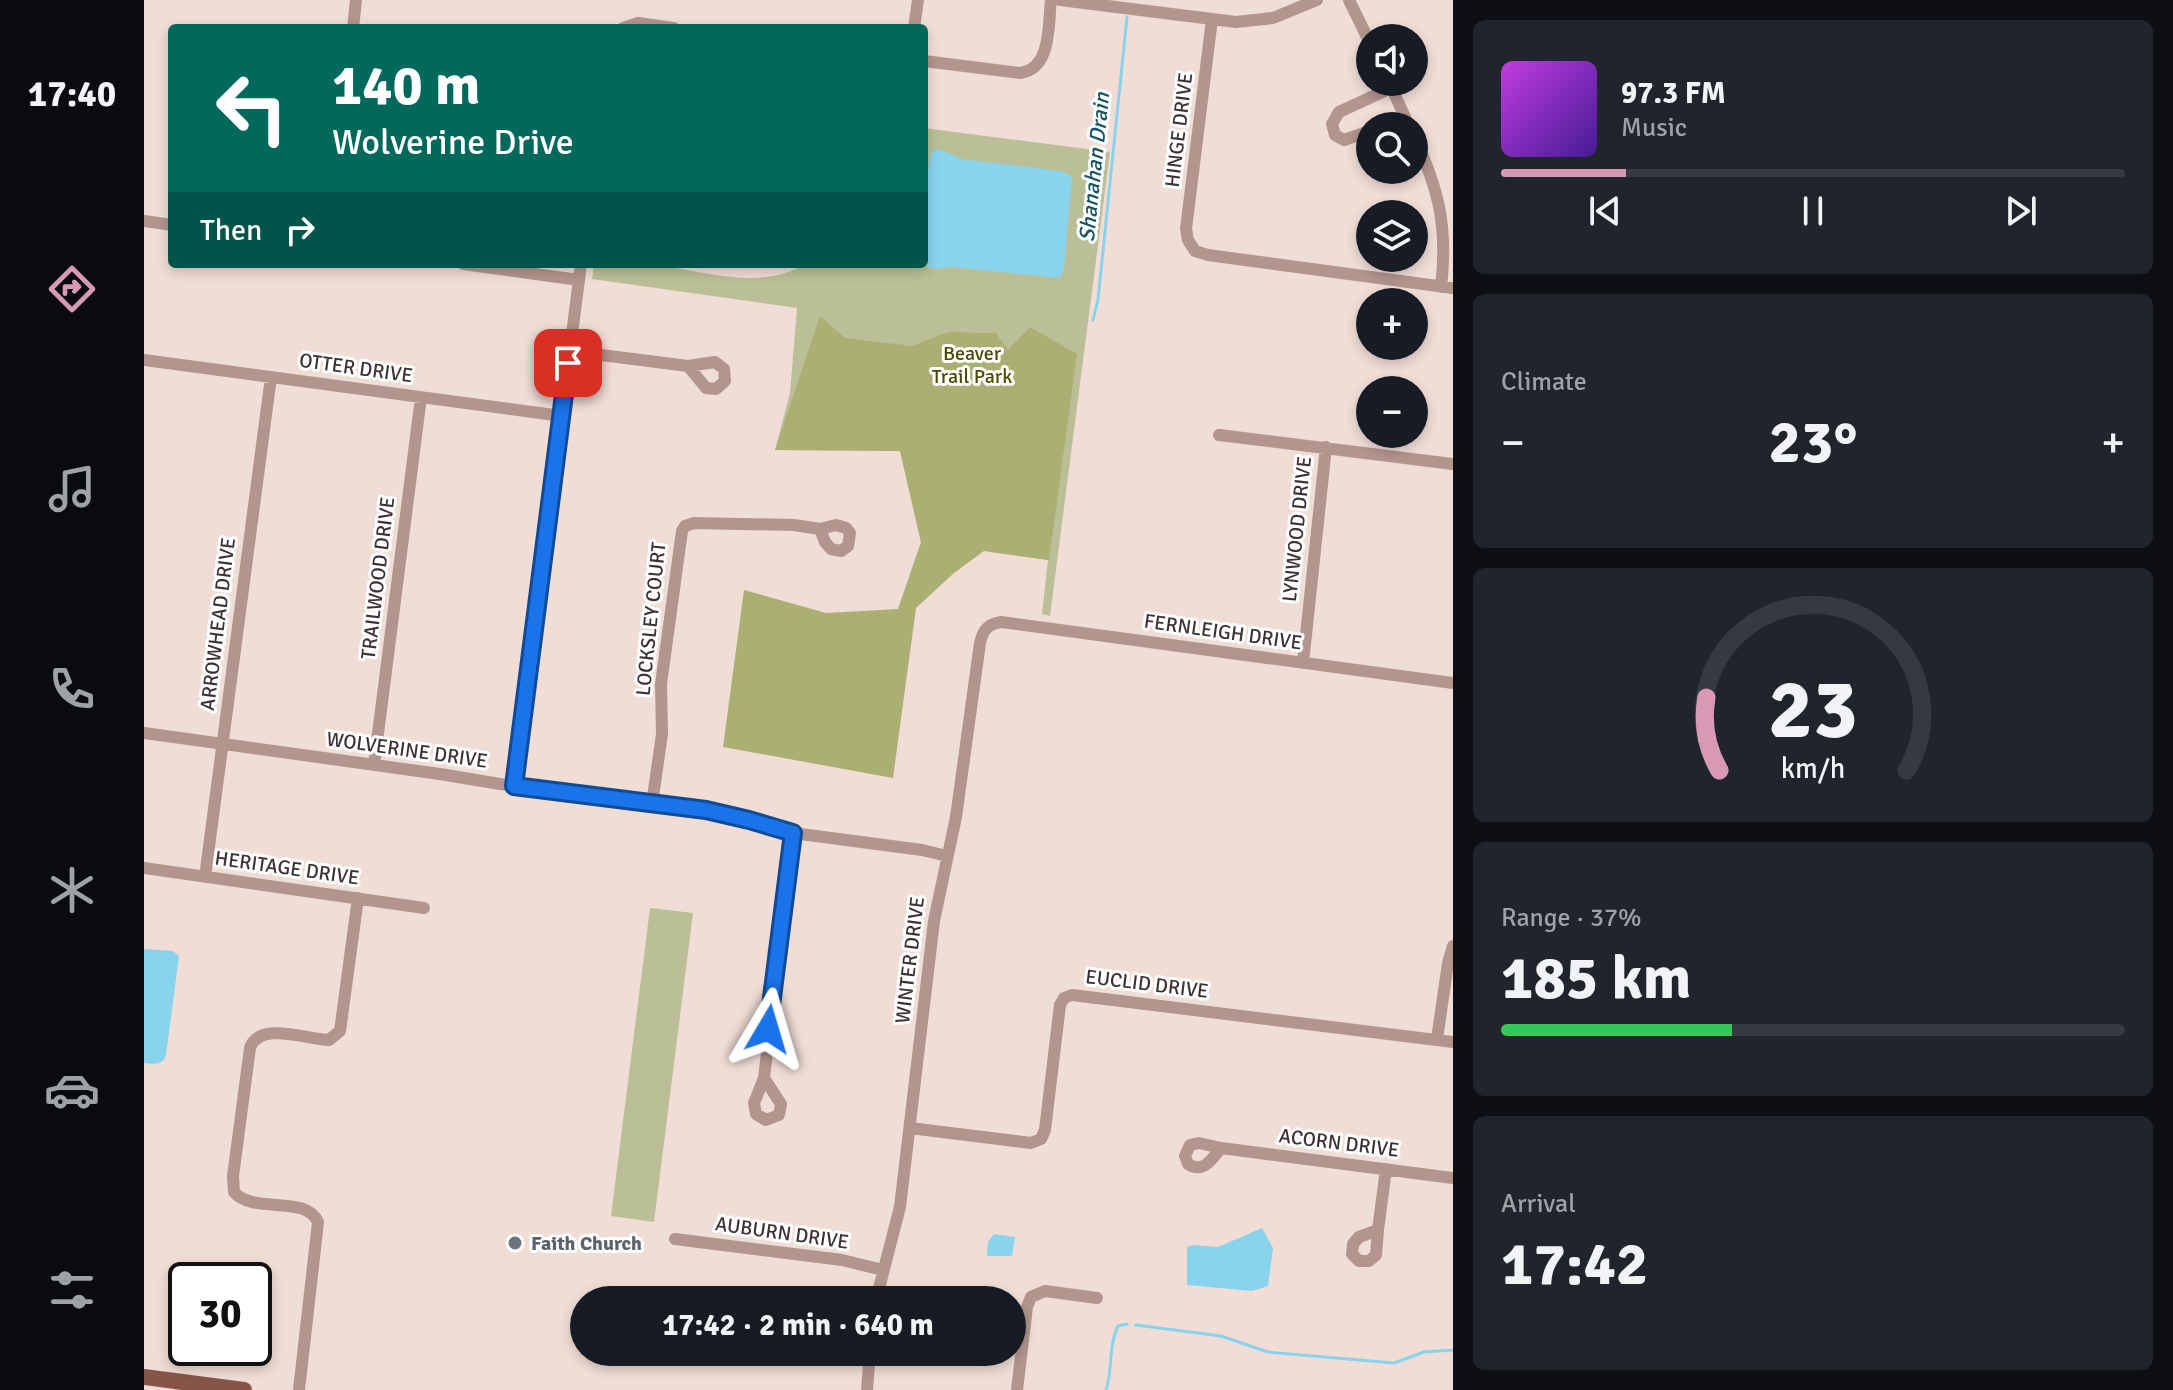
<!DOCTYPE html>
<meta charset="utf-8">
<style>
:root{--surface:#171b24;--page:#20242c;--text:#f1f3f6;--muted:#9ea1a6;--line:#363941;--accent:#d799b4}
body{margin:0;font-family:Signika,sans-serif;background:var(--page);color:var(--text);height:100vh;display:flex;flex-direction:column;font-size:30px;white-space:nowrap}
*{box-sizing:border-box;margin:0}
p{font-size:26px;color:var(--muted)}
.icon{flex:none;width:44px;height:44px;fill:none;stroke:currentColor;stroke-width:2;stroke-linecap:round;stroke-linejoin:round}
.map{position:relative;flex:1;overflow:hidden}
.details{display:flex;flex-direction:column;gap:20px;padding:20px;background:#0d0f14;width:720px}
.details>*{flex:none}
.top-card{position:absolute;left:24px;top:24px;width:760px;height:244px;border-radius:8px;box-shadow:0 4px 12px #0003;background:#00695c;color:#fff;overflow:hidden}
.controls{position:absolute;left:1212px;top:24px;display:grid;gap:16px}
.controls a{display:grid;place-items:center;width:72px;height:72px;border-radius:50%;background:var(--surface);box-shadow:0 4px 12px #0003;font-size:40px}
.speed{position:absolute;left:24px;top:1262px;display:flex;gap:16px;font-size:40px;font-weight:700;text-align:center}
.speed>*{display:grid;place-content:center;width:104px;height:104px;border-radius:50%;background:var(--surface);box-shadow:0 4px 12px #0003;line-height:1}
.speed .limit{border:4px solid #111;border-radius:12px;background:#fff;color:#111}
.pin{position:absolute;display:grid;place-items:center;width:68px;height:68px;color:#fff;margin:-34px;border-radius:16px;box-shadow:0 4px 12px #0006}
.me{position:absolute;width:88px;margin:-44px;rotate:7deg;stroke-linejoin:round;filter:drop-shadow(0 0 6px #0008)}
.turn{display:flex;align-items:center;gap:28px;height:168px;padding:0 32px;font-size:36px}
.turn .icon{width:104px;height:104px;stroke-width:2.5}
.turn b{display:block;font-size:56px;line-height:68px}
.then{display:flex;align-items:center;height:76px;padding:0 32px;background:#0003;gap:16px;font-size:30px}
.big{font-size:60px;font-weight:700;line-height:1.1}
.details .widget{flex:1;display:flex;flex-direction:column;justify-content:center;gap:12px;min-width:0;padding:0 28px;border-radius:12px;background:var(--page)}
.details .dial{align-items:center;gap:0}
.dial svg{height:208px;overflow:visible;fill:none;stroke:var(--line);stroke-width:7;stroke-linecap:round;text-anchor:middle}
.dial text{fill:var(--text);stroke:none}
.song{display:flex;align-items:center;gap:24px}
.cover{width:96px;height:96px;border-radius:12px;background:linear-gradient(135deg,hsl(290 70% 55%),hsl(260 70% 35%))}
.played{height:8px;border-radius:4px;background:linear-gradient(90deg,var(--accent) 20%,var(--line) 20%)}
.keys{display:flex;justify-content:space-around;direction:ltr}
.heat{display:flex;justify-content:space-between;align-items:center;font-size:44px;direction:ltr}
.charge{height:12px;border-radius:6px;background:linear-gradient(90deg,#34c759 37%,var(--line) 0)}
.trip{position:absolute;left:426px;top:1286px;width:456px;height:80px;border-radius:40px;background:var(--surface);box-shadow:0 4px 12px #0003;font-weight:700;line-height:80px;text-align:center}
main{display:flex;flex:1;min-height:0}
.tab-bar{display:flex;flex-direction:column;width:144px;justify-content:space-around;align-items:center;background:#090b0e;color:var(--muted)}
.tab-bar .icon{width:56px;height:56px}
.tab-bar .active{color:var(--accent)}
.tab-bar b{font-size:36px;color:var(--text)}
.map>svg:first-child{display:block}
.green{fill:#bbbf97}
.forest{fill:#aaaf73}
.water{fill:#89d3ec}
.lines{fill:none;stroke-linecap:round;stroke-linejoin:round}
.stream{stroke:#89d3ec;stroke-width:3}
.minor{stroke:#b2958d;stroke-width:12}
.major{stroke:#865547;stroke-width:16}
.route-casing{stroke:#114b97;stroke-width:20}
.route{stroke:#1a73e8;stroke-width:14}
.worship-dot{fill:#6b7280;stroke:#fff;stroke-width:3}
.labels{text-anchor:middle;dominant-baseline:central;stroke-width:6;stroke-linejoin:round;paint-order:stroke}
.street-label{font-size:20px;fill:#3a3331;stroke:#fff}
.park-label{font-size:20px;fill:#494c00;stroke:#fff}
.worship-label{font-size:20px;font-weight:bold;fill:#5b616d;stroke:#fff;text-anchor:start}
.water-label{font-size:22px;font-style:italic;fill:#165466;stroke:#fff}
</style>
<main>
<nav class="tab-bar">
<b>17:40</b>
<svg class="icon active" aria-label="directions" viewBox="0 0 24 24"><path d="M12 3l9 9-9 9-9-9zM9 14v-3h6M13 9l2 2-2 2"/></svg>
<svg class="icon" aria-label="music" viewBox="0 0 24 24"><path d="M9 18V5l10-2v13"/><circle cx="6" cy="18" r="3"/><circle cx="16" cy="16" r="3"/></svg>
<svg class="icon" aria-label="phone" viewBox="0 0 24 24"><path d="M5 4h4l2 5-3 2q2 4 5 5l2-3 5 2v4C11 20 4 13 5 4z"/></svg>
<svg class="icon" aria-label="climate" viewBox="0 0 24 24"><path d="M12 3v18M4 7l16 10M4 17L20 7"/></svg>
<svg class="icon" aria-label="car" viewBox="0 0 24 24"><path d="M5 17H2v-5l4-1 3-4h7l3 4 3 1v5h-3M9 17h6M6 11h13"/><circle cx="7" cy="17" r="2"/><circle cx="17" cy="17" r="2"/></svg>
<svg class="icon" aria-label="filters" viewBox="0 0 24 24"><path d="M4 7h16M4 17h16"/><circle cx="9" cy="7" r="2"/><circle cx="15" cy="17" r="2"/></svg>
</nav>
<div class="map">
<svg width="1309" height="1390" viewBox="0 0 1309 1390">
<rect width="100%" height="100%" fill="#f0ddd6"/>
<path class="green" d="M780,128l186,24 -60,464 -8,-2 6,-54 -127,-18 -21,-91 -125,-1 15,-57 7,-85 -205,-29 2,-15c19,0 38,-2 57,0 48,6 110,28 154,0h119z
M506,908l43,5 -39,309 -43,-6z"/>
<path class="forest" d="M676,316l25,22 67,8 36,-14 48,1 12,17 22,-23 47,27 -28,206 -65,-9 -30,22 -38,35 -23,170 -170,-31 21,-157 82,23 72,-4 23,-67 -21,-91 -125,-1z"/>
<path class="water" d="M794,149l24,10 99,12 11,5 -8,92 -4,10 -107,-11 -18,2 -9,-3c-5,-37 -2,-77 5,-114z
M0,949l29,2 6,5 -13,99c-4,11 -12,9 -22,8z
M1118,1228l11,20 -5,38 -16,5 -65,-6v-38l6,-2 25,2z
M850,1234l21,3 -3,19h-25l1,-14z"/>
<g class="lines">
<path class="stream" d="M949,320l5,-20 29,-283
M992,1325l85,11 47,16 126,11 30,-11 29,-2
M962,1390c7,-21 2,-43 12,-64l9,-2"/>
<path class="minor" d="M916,0l176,22 37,-4 44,-18
M1205,0l21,43
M1068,19l-26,210 2,11 7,11 13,4 245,33
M209,28l3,-28
M479,28l15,-5 36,5
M770,28l4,-28
M780,61l96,12c32,-4 28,-49 31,-73
M1245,82l20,44
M1236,126l24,-11
M1226,131l-26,9 -9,-5 -3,-11 7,-12 52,-24
M1270,136c25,53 34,92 27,151
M0,221l28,4
M319,264l116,16
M426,351l118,15 27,-4 9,7 1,12 -9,8 -10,-1 -18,-22
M0,360l418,56
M1075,435l234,29
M1159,663l23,-216
M0,733l296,41 60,10 206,26 43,10 44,13 129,17 25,6
M230,765l47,-368
M370,786l67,-522
M508,804l10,-70 -1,-50 21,-153 3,-5 9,-3 100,2 26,4 16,-4 10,3 4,5 -2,13 -7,5 -10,-2 -6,-7 -5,-13
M0,868l280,40
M61,877l66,-500
M1293,1039l11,-76 5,-17
M620,1078l17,26 -2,11 -13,5 -10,-6 -2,-11 10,-25 29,-245
M766,1128l121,15 10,-4 4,-9 15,-125 4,-7 8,-3 381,47
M1055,1143l22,5c-9,11 -18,26 -33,16l-3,-8 5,-11z
M1077,1148l232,30
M1234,1230l-2,25 -7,6h-10l-7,-7 1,-10 6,-7z
M1234,1230l8,-61
M531,1239l167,21 41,10
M732,1300l24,-93 34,-286 22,-104 24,-174c3,-13 8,-19 21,-21l452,61
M155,1390l19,-168c-13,-28 -64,-7 -84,-30l-1,-16 17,-128c9,-27 56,-9 79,-8l11,-9 18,-133
M723,1390l3,-38
M873,1390l10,-83 4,-10 14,-6 52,7"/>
<path class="major" d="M0,1377l100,13"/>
</g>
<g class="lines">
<g class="route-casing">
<path id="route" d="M424,363l-54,423 192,24 43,10 44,13 -25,196"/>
</g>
<use href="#route" class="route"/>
</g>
<circle class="worship-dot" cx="371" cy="1243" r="8"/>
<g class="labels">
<g class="street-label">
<text transform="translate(1035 130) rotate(-83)">HINGE DRIVE</text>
<text transform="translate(212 368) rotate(8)">OTTER DRIVE</text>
<text transform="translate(1153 529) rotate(-84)">LYNWOOD DRIVE</text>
<text transform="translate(234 578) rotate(-83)">TRAILWOOD DRIVE</text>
<text transform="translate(507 619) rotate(-84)">LOCKSLEY COURT</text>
<text transform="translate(74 624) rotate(-83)">ARROWHEAD DRIVE</text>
<text transform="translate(1079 632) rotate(8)">FERNLEIGH DRIVE</text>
<text transform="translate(263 750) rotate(8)">WOLVERINE DRIVE</text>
<text transform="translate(143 868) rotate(8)">HERITAGE DRIVE</text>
<text transform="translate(766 960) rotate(-83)">WINTER DRIVE</text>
<text transform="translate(1003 984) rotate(7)">EUCLID DRIVE</text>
<text transform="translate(1195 1143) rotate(7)">ACORN DRIVE</text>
<text transform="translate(638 1233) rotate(8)">AUBURN DRIVE</text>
</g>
<g class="park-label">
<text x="828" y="353">Beaver<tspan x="828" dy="23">Trail Park</tspan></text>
</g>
<g class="worship-label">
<text x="387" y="1243">Faith Church</text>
</g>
<g class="water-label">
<text transform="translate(950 167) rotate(-84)">Shanahan Drain</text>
</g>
</g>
</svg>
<div class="controls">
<a><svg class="icon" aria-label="sound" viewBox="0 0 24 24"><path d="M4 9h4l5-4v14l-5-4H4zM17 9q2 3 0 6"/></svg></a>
<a><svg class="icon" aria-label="search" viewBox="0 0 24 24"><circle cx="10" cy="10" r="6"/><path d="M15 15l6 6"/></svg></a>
<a><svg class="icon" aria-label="layers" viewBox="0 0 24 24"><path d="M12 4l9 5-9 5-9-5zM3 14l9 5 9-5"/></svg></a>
<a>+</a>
<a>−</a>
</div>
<div class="speed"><div class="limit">30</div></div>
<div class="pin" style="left:424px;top:363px;background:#d93025"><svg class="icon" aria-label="arrive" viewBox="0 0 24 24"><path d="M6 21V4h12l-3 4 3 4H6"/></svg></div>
<svg class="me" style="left:624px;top:1029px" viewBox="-20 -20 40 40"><path d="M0-17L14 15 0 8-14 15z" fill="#1a73e8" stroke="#fff" stroke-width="4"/></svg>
<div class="trip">17:42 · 2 min · 640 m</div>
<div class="top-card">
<div class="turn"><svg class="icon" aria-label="left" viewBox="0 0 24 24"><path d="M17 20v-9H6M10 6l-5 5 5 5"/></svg><div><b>140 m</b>Wolverine Drive</div></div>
<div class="then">Then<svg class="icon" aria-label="right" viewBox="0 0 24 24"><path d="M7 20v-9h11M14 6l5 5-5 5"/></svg></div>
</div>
</div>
<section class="details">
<div class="widget">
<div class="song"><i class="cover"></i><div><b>97.3 FM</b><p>Music</p></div></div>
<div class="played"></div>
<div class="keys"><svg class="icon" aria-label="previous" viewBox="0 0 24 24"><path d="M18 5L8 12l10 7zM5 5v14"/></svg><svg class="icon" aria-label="pause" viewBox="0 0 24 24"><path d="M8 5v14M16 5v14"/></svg><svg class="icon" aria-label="next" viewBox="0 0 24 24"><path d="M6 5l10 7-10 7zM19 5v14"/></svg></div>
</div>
<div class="widget"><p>Climate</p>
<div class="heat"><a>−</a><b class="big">23°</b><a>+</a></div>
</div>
<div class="widget dial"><svg viewBox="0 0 100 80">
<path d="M14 69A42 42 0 1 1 86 69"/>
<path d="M14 69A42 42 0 0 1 9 41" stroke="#d799b4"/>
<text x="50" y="56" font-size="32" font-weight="700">23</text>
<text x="50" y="72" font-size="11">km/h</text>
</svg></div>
<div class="widget"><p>Range · 37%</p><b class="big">185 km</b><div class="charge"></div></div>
<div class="widget"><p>Arrival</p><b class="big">17:42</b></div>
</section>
</main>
